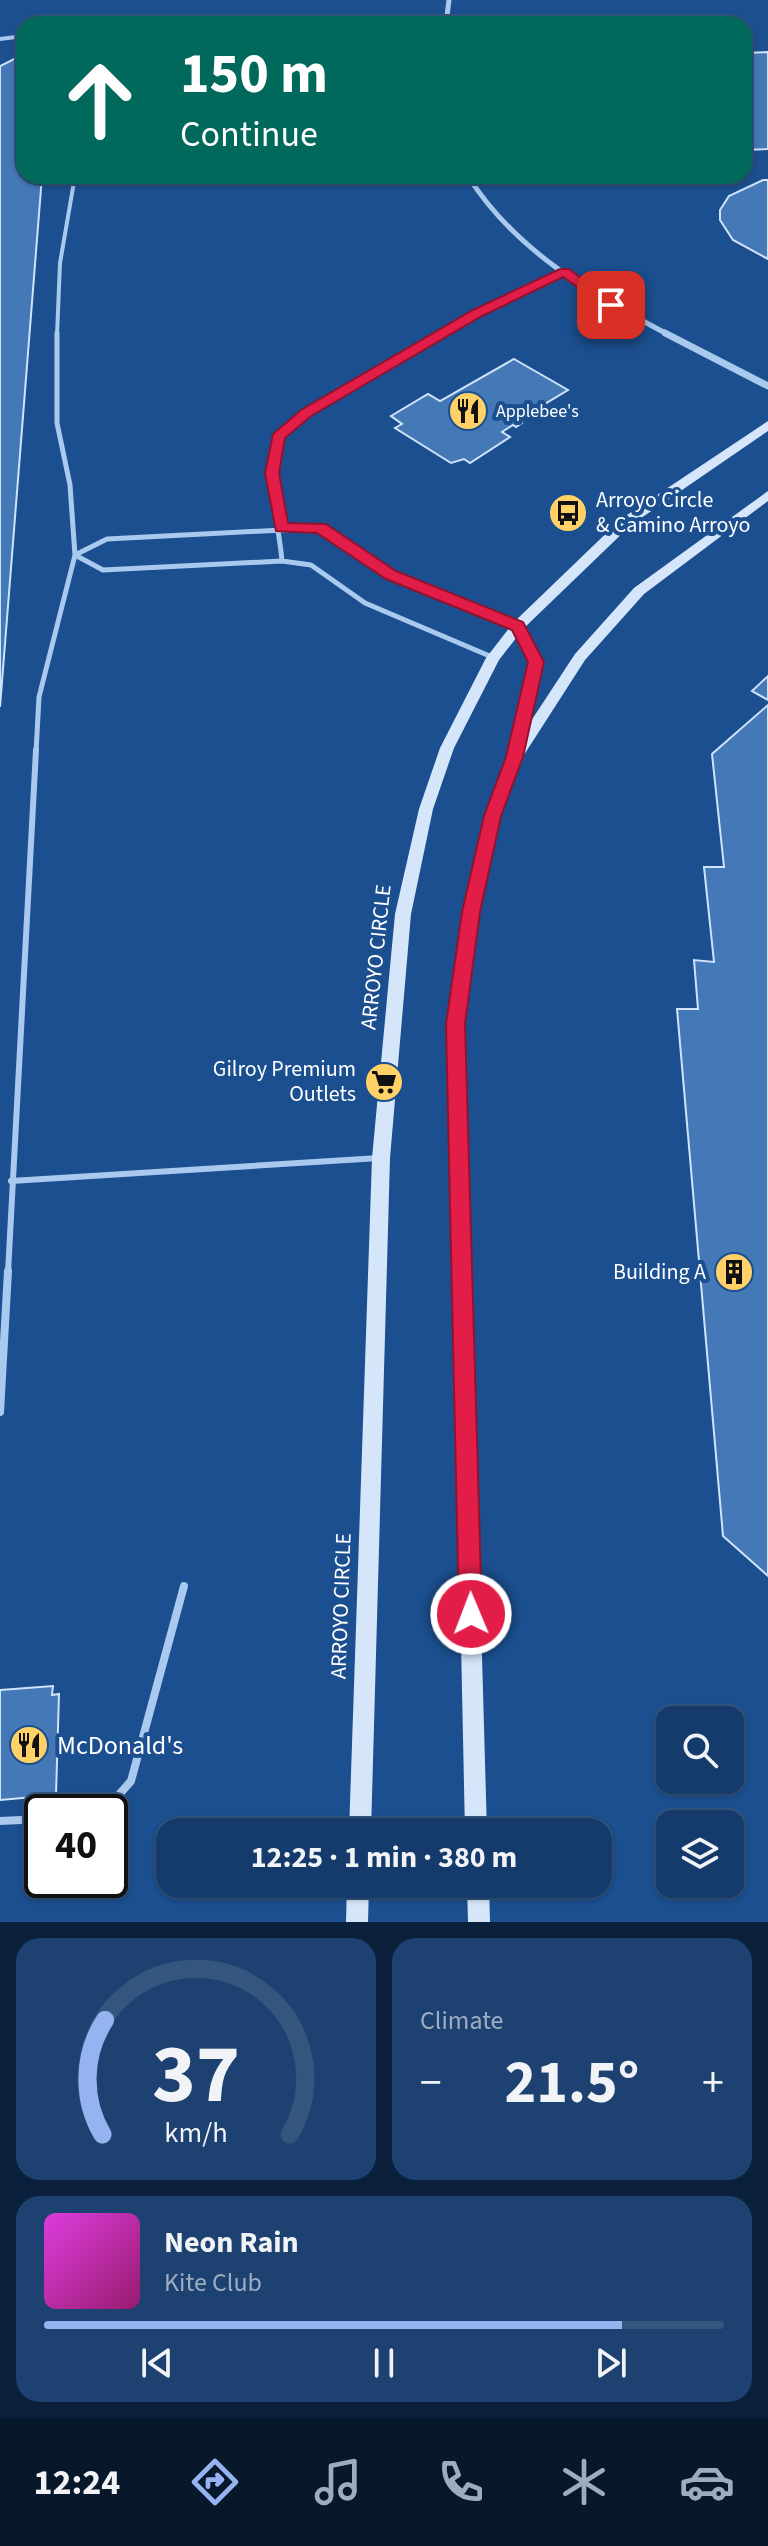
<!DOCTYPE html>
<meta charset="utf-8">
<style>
:root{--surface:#143b6b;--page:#1d4271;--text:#f1f3f6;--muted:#9dadc1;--line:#33557e;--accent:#95b2f1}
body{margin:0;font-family:"Source Sans 3",sans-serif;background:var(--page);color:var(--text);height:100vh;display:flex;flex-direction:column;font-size:30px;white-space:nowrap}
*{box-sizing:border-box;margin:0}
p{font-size:26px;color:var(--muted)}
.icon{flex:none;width:44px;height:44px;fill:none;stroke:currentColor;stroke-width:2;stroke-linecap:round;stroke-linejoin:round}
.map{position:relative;height:1922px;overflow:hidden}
.panel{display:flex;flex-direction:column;gap:16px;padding:16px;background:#0b203b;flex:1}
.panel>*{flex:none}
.banner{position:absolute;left:16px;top:16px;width:736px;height:168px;border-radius:24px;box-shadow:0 2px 6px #0004,0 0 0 2px var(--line);background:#00695c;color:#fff;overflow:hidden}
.tools{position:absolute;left:656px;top:1706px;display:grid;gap:16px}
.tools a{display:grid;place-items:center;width:88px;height:88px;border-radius:16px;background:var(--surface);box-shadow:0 2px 6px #0004,0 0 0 2px var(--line);font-size:40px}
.speed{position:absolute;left:24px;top:1794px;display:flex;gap:16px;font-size:40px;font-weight:700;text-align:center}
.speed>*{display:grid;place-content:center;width:104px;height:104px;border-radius:50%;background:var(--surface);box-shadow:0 2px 6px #0004,0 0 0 2px var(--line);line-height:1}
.speed .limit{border:4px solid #111;border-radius:12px;background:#fff;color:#111}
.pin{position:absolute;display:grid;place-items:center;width:68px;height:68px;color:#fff;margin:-34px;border-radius:16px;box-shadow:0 4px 12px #0006}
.me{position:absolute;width:88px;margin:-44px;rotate:359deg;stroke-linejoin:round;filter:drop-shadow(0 0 6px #0008)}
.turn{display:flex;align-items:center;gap:28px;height:168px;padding:0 32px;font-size:36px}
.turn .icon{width:104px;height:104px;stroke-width:2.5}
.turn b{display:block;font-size:56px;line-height:68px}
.big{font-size:60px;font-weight:700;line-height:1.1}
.panel .widget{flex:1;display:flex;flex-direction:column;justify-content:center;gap:12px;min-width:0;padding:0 28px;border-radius:24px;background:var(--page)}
.panel .dial{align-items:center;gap:0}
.dial svg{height:208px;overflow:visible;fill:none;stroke:var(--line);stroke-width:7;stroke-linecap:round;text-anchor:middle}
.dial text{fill:var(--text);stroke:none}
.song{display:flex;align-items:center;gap:24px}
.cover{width:96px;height:96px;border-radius:12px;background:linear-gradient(135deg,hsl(300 70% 55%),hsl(320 70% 35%))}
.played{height:8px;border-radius:4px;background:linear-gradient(90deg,var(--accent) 85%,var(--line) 85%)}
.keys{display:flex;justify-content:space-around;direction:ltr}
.heat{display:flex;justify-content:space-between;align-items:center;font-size:44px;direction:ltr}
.panel .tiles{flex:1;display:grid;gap:16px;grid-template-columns:1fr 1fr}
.widget:last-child{grid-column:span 2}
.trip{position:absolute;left:156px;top:1818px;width:456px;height:80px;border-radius:24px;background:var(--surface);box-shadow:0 2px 6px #0004,0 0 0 2px var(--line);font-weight:700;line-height:80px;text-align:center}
.menu{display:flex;height:128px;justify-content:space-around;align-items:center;background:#08182b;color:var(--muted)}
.menu .icon{width:56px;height:56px}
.menu .selected{color:var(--accent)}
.menu b{font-size:36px;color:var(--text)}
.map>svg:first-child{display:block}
.building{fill:#4478b7;stroke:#cfe3fa;stroke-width:2}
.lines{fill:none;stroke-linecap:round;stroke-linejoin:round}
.lane-far3{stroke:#a9c9ee;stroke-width:4}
.lane-far2{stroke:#a9c9ee;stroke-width:5}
.lane-far1{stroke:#a9c9ee;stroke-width:6}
.lane{stroke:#a9c9ee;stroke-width:8}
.street-far1{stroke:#a9c9ee;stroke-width:5}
.street{stroke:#a9c9ee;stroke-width:7}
.secondary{fill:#d6e6fa;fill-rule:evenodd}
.route{fill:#e11d48;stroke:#92132f;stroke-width:2}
.labels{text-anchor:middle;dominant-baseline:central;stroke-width:8;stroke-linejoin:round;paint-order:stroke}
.far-poi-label{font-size:18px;fill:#fff;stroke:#1b4f8f;text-anchor:start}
.poi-label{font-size:22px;fill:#fff;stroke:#1b4f8f;text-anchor:end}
.street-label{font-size:22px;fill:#fff;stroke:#1b4f8f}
.near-poi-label{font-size:26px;fill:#fff;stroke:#1b4f8f;text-anchor:start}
</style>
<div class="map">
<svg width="768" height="1922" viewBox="0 0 768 1922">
<rect width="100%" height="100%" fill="#1b4f8f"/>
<path class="building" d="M768,52v97l-24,1v-97z
M24,54v122h18l-42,531v-641z
M763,180h5v79l-35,-19 -13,-20v-10l9,-14z
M514,359l54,31 -48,29 2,4 -6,4 -3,-2 -11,7 8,5 -40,26 -6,-4 -13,4 -56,-35 7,-4 -11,-8 37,-22 12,7z
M768,676v24l-16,-9z
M768,705v871l-45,-40 -46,-527h21l-4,-49 20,2 -10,-95h20l-12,-113z
M53,1686l-1,9 7,-1 -3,101 -56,5v-110z"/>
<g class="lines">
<path class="lane-far3" d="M0,39l24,-3
M57,335l3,-72 15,-87
M440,335l124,-63"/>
<path class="lane-far2" d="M75,555l32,-16 213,-11 71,47 127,51 18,36 -19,83
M75,555l28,15 179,-9 29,4 54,38 127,54
M282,561c-3,-36 -15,-75 -8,-110 9,-39 133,-98 170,-118
M36,752l3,-55 36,-142 -5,-70 -13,-62v-90"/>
<path class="lane-far1" d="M11,1181l368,-23
M8,1273l28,-523"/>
<path class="lane" d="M0,1412l8,-141
M104,1812l27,-31 53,-195
M0,1821l42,-2"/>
<path class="street-far1" d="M446,24l3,-24
M468,176c47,75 125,119 201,159"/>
<path class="street" d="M665,333l103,53"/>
<path class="secondary" d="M768,421v10l-137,94 -108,104 -24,31 -45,88 -21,61 -22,105 -21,244 -19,674h-22l23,-674 23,-244 24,-105 21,-61 46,-90 27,-35 108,-104z
M768,491v10l-124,93 -59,66 -63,98 -22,58 -21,96 -15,112 23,808h-22l-17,-808 15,-112 23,-96 24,-63 65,-99 59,-66z
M347,1884h22l-1,38h-22z
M467,1884h22l1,38h-22z"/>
</g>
<path class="route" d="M560,269h9l49,36 -11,3 -44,-31 -81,39 -171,100 -26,22 -6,35 9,50 38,1 70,47 127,51 21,40 -21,95 -22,59 -21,96 -15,112 17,590 -3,9 -8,3 -8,-3 -4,-9 -13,-590 16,-112 22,-96 22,-59 22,-95 -16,-32 -126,-51 -69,-46 -41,-2 -11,-58 8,-39 28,-24 172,-100z"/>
<defs>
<g id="restaurant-disc" transform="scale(2)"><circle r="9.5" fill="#ffd166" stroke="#1b4f8f"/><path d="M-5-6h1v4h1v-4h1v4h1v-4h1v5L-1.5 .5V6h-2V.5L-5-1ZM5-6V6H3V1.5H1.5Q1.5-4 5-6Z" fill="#111"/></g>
<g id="bus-disc" transform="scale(2)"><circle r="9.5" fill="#ffd166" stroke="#1b4f8f"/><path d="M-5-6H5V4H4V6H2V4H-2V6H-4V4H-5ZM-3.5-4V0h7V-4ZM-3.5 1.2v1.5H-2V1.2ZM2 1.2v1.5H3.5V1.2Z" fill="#111"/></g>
<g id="supermarket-disc" transform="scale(2)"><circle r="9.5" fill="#ffd166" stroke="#1b4f8f"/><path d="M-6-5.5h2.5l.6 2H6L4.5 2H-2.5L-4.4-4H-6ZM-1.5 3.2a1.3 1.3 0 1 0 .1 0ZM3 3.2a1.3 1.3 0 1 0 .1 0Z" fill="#111"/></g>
<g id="building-disc" transform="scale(2)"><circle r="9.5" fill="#ffd166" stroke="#1b4f8f"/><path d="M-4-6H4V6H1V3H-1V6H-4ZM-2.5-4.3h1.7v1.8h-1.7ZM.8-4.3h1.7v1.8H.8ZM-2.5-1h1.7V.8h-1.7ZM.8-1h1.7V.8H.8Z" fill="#111"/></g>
</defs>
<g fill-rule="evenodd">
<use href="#restaurant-disc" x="468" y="411"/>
<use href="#bus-disc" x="568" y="513"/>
<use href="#supermarket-disc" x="384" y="1082"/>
<use href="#building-disc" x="734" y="1272"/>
<use href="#restaurant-disc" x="29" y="1745"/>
</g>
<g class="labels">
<g class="far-poi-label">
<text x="496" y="411">Applebee's</text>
</g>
<g class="poi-label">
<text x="596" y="500" text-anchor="start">Arroyo Circle<tspan x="596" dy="25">&amp; Camino Arroyo</tspan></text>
<text x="356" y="1069">Gilroy Premium<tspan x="356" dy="25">Outlets</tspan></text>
<text x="706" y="1272">Building A</text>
</g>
<g class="street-label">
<text transform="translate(376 957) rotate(-84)">ARROYO CIRCLE</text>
<text transform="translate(341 1606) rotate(-88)">ARROYO CIRCLE</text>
</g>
<g class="near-poi-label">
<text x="57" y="1745">McDonald's</text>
</g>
</g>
</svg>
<div class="tools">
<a><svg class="icon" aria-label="search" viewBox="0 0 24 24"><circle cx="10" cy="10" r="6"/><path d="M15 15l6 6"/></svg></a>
<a><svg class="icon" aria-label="layers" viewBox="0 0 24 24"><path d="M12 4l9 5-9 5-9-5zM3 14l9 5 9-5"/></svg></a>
</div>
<div class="speed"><div class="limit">40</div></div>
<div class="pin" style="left:611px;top:305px;background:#d93025"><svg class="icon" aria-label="arrive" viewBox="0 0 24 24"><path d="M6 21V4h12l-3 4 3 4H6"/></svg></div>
<svg class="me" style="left:471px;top:1614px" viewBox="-20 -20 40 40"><circle r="17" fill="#e11d48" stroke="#fff" stroke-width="3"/><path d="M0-11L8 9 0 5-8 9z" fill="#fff"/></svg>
<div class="trip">12:25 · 1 min · 380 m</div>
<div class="banner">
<div class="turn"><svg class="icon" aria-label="ahead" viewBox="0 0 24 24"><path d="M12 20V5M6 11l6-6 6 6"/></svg><div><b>150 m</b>Continue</div></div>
</div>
</div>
<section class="panel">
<div class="tiles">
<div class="widget dial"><svg viewBox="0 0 100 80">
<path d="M14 69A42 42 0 1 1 86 69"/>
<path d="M14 69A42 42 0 0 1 15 25" stroke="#95b2f1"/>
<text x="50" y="56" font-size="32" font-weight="700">37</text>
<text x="50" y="72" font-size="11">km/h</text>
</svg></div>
<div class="widget"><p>Climate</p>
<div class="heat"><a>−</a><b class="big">21.5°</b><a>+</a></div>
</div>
<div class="widget">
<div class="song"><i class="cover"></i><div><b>Neon Rain</b><p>Kite Club</p></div></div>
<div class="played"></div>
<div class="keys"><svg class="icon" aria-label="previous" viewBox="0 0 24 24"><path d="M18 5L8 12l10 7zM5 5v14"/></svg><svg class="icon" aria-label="pause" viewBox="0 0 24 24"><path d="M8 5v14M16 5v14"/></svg><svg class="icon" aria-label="next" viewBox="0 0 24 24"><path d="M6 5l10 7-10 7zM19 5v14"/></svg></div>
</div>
</div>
</section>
<nav class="menu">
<b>12:24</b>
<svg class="icon selected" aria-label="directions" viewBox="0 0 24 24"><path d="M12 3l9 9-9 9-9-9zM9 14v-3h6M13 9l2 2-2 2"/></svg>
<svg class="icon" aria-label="music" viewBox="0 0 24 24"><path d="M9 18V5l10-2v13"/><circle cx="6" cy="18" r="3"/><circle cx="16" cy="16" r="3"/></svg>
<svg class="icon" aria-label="phone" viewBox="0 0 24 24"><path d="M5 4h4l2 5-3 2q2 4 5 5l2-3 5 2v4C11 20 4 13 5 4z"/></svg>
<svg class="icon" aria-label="climate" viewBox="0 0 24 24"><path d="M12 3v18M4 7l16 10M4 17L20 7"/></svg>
<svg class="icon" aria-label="car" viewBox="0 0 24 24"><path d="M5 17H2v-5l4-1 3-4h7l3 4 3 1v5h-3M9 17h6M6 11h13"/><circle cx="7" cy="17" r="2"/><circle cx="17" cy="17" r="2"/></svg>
</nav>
